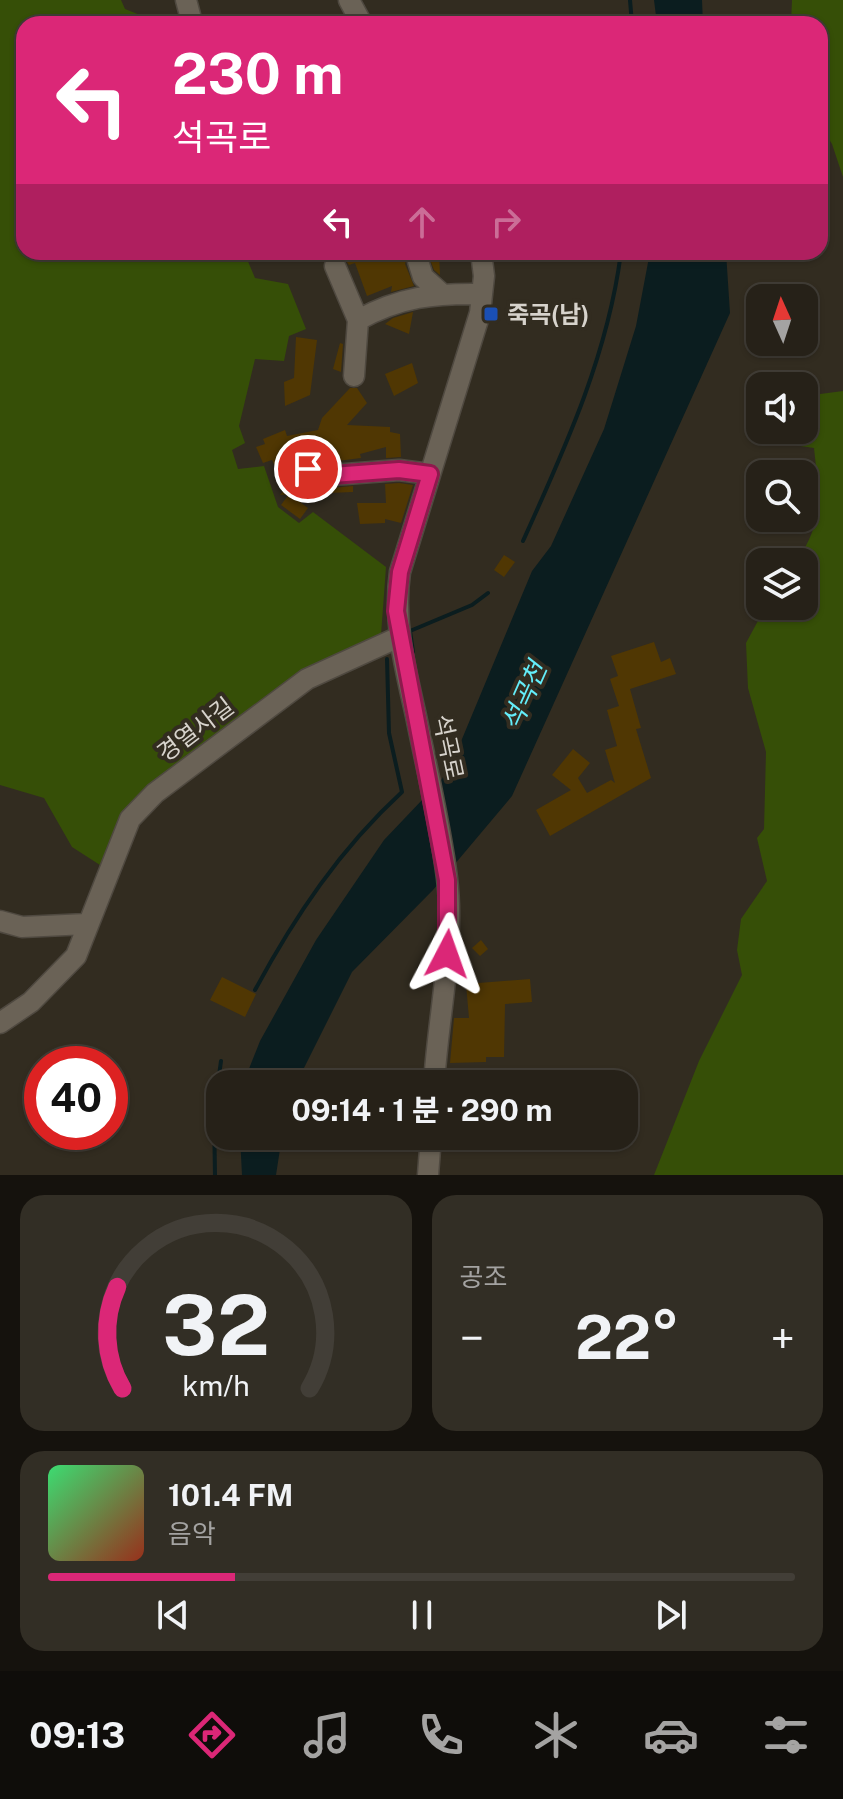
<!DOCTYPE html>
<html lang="ko">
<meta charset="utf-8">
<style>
:root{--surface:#262118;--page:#322e25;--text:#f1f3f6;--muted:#a4a3a2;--line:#423e37;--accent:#db2777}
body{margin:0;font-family:"Public Sans","Noto Sans KR",sans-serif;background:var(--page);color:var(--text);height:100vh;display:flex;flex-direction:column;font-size:30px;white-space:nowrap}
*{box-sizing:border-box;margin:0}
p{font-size:26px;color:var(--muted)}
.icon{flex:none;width:44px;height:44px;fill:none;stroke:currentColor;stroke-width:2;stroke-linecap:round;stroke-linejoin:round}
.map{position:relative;height:1175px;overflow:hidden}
.panel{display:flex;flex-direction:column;gap:20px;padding:20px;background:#15120d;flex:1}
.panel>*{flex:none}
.hud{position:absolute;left:16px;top:16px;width:812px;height:244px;border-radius:24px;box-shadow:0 2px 6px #0004,0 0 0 2px var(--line);background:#db2777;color:#fff;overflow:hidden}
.needle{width:52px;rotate:357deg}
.fabs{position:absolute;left:746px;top:284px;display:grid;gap:16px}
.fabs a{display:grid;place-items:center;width:72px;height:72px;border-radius:16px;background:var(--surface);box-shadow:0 2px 6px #0004,0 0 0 2px var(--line);font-size:40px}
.speed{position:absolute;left:24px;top:1046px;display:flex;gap:16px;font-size:40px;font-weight:700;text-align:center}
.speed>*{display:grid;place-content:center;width:104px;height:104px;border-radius:50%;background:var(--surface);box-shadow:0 2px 6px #0004,0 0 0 2px var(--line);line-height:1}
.speed .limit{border:12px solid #d22;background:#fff;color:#111}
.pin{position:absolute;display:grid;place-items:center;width:68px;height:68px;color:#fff;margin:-34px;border:4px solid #fff;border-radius:50%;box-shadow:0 2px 8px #0007}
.me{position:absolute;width:88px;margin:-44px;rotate:4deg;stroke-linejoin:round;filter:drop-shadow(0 0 6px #0008)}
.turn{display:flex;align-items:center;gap:28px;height:168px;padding:0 24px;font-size:36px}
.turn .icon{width:104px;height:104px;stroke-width:2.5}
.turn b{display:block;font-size:56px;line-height:68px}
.lanes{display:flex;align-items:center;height:76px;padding:0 24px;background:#0003;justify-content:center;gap:40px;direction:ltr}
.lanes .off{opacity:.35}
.big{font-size:60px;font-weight:700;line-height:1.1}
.panel .tile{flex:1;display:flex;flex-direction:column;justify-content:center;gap:12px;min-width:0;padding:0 28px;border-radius:24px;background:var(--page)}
.panel .dial{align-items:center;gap:0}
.dial svg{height:208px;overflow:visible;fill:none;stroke:var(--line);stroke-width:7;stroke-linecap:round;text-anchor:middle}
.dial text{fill:var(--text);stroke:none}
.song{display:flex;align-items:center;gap:24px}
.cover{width:96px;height:96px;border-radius:12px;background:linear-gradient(135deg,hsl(140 70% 55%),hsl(10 70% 35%))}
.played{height:8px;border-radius:4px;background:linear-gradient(90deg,var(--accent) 25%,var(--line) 25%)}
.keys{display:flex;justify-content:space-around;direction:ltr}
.heat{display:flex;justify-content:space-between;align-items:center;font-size:44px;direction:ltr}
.panel .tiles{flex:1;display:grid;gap:20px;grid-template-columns:1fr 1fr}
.tile:last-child{grid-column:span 2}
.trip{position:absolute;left:206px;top:1070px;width:432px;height:80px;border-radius:24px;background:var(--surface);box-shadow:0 2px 6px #0004,0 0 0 2px var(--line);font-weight:700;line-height:80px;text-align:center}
.dock{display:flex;height:128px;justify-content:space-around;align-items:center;background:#0f0d0a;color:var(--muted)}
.dock .icon{width:56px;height:56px}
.dock .active{color:var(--accent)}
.dock b{font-size:36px;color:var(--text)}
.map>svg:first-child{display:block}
.green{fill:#364f07}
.water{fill:#0b1d1f}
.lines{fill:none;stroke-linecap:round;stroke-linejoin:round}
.stream{stroke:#0b1d1f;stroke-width:4}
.building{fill:#503703}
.minor-casing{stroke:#4f4940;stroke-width:23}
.minor{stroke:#6a6256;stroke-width:20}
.route-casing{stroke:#8e194d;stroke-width:20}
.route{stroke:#db2777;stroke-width:14}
.transit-dot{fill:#1a4fb4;stroke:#322c20;stroke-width:3}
.labels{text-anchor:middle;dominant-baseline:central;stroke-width:8;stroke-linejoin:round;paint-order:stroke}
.poi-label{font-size:24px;font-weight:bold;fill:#d7d3cc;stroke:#322c20;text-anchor:start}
.street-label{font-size:24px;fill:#d7d3cc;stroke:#322c20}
.water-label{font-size:26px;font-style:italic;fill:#64eefa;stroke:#322c20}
</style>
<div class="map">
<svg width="843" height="1175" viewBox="0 0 843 1175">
<rect width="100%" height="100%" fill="#322c20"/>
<path class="green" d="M0,0h121l4,9 30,12 -131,3v228h220l11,26 33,6 18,45 -17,7 -5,25 -29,-2 -16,67 6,17 -13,7 6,19 26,-3 14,41 21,16 14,-11 73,55 -5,68 -257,179 -24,51 -28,-18 -28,-49 -44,-13z
M792,0h51v177l-11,-33 -12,-19v-101h-29z
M843,391v784h-189l45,-114 43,-86 -5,-25 4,-31 26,-38 -10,-43 7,-9 2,-77 -18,-64 -2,-45 20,-37h38v-44h-8c29,-42 23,-66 18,-114l-21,-3 -2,-15h13l1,-34z"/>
<path class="water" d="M654,0h48l1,24h-46z
M650,252h76l4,61 -218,483 -79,94 -81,82 -56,112h-53l17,-43 56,-101 68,-100 58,-61 20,-40 70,-168 19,-25 53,-117 32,-103z
M240,1136h42l-6,39h-34z"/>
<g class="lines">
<path class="stream" d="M630,0l2,24
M523,541c42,-93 85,-186 98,-289
M413,652l-3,-21 62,-26 16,-12
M255,990c40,-74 85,-141 147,-198l-13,-59 -2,-74
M215,1175l-1,-63 7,-51"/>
</g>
<path class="building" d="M340,252h69l-4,12 9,22 -23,6 1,-6 -25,10 -12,-33 -6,2z
M427,252h12l1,23 -6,-5z
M413,312l-4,22 -24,-10 8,-6z
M296,337l21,3 -7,55 -25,11 -1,-24 10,-4z
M340,343l3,1 -2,28 -8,-3z
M412,363l6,20 -24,13 -9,-22z
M350,388h7l10,15 -20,22 43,2v5l10,2 1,23 -15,1v-11l-26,7 1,4 -39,5 -15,-17 -11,-5 -7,3 -5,11 9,15 -15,3 -6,-13 -9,3 -7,-16 9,-3 -2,-5 22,-9 2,6 31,-6 4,-12z
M305,482l14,7 34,-3v6l-73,3 9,-12z
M399,483l14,2 -12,38 -16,-4v4l-25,1 -3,-21h29l-1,-19z
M289,494l19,14 -8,11 -19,-14z
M504,555l11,7 -11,15 -10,-7z
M654,642l7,20 9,-4 6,16 -46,15 11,39 -5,1 15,49 -101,58 -14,-26 35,-20 -19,-15 21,-26 17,14 -12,15 9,15 24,-13 4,3 -10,-33 12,-4 -10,-36 12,-4 -9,-27 8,-3 -7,-20z
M481,940l7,9 -8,7 -8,-8z
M222,977l34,17 -11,23 -35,-17z
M530,979l2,23 -27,2 -1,53h-18v5l-36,1 4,-45h15l-3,-34z"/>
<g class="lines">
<g class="minor-casing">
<path id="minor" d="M186,0l4,15
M349,0l13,24
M418,261l5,16 19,17
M335,266l23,54 -4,56
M358,320c42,-23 76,-27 124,-26
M297,454l11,15 11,7 80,-6 31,4
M0,921l22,6 65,-3
M0,1023l31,-21 45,-46 54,-137 25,-26 152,-114 92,-42
M434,1084c4,-68 21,-138 13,-206 -7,-55 -20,-108 -31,-162 -11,-49 -23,-93 -16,-144l80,-259 4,-37 -3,-24
M428,1175l3,-39"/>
</g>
<use href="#minor" class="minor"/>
</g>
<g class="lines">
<g class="route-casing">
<path id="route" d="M308,469l11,7 80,-6 31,4 -30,98 -4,39 51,269v74"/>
</g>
<use href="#route" class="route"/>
</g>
<rect class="transit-dot" x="483" y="306" width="16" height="16" rx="4"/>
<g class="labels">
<g class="poi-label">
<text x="507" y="314">죽곡(남)</text>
</g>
<g class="street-label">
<text transform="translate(195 729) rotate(-37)">경열사길</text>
<text transform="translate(449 747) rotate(78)">석곡로</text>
</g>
<g class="water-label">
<text transform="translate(524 696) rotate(-66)">석곡천</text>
</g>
</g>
</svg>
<div class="fabs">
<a><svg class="needle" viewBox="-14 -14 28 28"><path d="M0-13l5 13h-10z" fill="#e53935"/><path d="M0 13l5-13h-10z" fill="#a4a3a2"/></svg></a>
<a><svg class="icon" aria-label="sound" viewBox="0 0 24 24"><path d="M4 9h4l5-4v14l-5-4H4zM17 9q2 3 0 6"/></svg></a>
<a><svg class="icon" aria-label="search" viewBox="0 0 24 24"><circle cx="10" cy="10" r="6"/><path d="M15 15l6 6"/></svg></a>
<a><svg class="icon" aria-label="layers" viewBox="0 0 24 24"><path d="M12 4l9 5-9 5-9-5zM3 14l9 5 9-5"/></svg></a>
</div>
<div class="speed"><div class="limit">40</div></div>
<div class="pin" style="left:308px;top:469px;background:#d93025"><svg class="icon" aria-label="arrive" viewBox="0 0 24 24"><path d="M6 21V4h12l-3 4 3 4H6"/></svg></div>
<svg class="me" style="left:447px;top:954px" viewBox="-20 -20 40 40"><path d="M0-17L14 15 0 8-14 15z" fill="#db2777" stroke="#fff" stroke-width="4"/></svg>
<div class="trip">09:14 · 1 분 · 290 m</div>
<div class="hud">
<div class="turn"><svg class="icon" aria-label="left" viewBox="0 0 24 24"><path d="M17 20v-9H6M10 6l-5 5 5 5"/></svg><div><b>230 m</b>석곡로</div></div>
<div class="lanes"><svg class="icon" aria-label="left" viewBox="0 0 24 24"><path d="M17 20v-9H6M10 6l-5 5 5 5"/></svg><svg class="icon off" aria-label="ahead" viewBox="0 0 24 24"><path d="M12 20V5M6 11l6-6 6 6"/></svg><svg class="icon off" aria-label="right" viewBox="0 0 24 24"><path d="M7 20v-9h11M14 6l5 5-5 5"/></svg></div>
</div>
</div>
<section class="panel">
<div class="tiles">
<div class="tile dial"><svg viewBox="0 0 100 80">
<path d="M14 69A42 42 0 1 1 86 69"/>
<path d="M14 69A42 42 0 0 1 12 30" stroke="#db2777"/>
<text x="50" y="56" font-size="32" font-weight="700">32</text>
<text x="50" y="72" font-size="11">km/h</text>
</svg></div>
<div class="tile"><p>공조</p>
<div class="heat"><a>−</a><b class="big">22°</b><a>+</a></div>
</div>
<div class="tile">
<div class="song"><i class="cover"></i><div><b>101.4 FM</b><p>음악</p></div></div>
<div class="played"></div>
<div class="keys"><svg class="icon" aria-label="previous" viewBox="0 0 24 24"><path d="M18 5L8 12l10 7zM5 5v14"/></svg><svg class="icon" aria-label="pause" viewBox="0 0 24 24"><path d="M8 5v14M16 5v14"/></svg><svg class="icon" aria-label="next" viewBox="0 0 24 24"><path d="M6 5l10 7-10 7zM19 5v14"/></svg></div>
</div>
</div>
</section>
<nav class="dock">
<b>09:13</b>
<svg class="icon active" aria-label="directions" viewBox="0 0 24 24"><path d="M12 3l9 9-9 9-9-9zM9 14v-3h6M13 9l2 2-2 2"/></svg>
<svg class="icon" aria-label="music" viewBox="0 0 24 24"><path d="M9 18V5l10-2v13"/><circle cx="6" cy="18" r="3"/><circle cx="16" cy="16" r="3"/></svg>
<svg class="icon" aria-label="phone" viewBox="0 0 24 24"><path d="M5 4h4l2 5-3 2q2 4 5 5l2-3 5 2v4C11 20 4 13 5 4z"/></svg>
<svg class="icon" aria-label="climate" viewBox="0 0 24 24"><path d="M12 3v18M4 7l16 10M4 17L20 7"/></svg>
<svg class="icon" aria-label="car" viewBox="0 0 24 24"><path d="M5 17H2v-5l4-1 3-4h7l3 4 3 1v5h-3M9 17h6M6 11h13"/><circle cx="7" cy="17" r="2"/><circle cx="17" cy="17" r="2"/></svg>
<svg class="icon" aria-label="filters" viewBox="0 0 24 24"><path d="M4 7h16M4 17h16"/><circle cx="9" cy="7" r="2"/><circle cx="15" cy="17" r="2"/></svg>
</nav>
